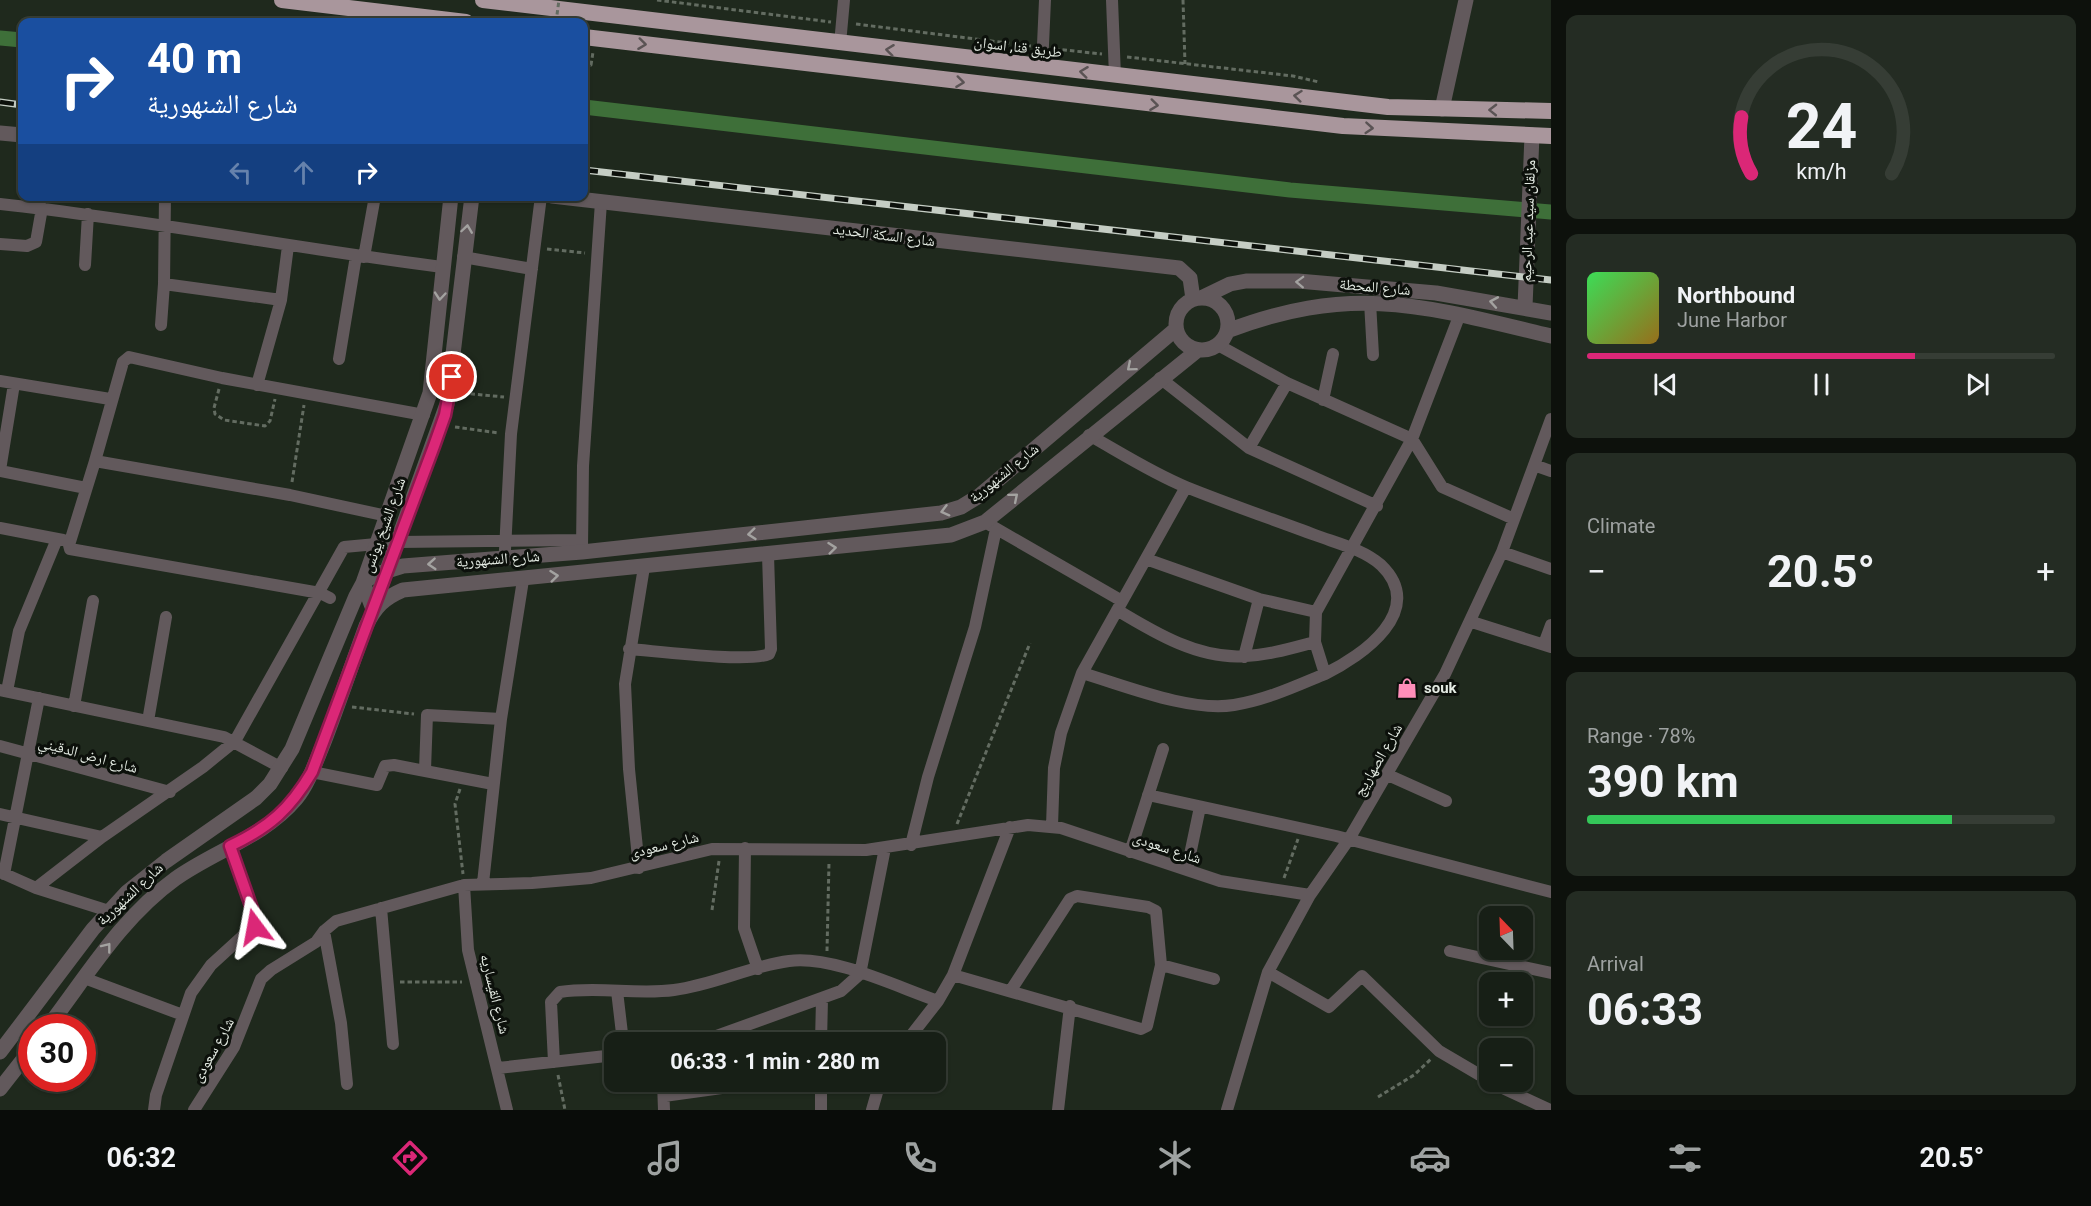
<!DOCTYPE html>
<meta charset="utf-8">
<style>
:root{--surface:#171f16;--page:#242c23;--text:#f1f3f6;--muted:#9ea2a1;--line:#363d35;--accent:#db2777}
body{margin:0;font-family:Roboto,"Noto Naskh Arabic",sans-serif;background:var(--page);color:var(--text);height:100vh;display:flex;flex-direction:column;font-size:22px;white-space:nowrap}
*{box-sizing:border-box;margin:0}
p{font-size:20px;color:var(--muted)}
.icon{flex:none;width:33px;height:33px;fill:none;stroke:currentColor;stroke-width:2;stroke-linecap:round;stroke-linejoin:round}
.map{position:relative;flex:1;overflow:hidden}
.panel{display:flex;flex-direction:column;gap:15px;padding:15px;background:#0d110c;width:540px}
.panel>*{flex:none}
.banner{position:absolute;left:18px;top:18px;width:570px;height:183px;border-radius:12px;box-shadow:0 2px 4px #0004,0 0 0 2px var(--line);background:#1a4fa0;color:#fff;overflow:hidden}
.needle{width:39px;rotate:337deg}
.tools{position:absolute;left:1479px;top:906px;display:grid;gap:12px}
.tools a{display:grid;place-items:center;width:54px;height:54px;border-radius:12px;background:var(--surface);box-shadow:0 2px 4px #0004,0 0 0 2px var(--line);font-size:30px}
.speed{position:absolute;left:18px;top:1014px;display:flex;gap:12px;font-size:30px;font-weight:700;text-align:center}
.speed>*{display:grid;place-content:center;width:78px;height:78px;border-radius:50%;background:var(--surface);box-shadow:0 2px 4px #0004,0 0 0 2px var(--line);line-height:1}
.speed .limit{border:9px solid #d22;background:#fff;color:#111}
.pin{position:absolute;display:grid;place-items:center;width:51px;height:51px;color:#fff;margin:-26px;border:3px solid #fff;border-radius:50%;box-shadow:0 2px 6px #0007}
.me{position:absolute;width:66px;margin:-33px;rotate:347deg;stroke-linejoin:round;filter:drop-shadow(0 0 4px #0008)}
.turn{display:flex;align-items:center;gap:21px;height:126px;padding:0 30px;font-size:27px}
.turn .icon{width:78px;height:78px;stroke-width:2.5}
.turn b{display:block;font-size:42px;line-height:51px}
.lanes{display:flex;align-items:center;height:57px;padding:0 30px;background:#0003;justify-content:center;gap:30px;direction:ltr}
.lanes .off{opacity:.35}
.big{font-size:45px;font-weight:700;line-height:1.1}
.panel .tile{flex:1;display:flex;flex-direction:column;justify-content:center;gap:9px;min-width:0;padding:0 21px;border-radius:12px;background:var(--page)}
.panel .dial{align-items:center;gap:0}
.dial svg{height:156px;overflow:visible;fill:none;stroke:var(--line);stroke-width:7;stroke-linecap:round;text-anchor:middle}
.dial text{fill:var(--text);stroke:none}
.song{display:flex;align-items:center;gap:18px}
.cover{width:72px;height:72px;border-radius:9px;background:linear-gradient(135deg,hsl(130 70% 55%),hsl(40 70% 35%))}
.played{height:6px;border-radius:3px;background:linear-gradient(90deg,var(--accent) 70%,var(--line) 70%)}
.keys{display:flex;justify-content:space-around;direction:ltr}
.heat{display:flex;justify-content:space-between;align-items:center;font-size:33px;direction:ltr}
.charge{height:9px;border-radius:4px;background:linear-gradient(90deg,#34c759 78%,var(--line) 0)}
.trip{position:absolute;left:604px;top:1032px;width:342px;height:60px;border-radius:12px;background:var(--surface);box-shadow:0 2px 4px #0004,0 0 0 2px var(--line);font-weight:700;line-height:60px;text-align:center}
.dock{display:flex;height:96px;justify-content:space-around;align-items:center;background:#090c09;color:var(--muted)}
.dock .icon{width:42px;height:42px}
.dock .current{color:var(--accent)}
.dock b{font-size:27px;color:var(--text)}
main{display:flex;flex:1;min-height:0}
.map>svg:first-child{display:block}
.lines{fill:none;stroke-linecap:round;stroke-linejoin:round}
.canal{stroke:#3e6f39;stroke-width:15}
.path{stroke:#636c61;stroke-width:3;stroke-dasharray:4.5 3;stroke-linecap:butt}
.minor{stroke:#62595c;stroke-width:12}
.tertiary{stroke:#62595c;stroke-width:15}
.trunk{stroke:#a9969c;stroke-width:16}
.rail-casing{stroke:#c5cdc4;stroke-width:7}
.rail{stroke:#0c100b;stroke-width:4.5;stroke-dasharray:14;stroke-linecap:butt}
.path-bridge{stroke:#636c61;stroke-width:3;stroke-dasharray:4.5 3;stroke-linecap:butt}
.oneway{stroke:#5a5354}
.oneway2{stroke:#a3a2a0}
.route-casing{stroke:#8e194d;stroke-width:15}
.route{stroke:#db2777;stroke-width:10}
.labels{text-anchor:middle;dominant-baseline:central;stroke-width:6;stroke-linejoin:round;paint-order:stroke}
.street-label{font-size:15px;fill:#e4ebe3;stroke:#0c100b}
.poi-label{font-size:15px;font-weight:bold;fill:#e4ebe3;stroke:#0c100b;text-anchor:start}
</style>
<main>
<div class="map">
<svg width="1551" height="1110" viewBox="0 0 1551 1110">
<rect width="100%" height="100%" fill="#1f291d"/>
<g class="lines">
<path class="canal" d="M0,38l22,2
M584,107l706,83 261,22"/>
<path class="path" d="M657,0l174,22
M1183,0l2,64
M856,24l175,22
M1055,49l47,5
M1127,57l166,19 26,6
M584,62l7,3 2,-13
M547,249l38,4
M219,389l-5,19 1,6 9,6 41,6 5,-5 5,-22
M463,393l41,4
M455,427l44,6
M292,482l12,-77
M352,707l62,7
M460,789l-5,15 8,70
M957,824l73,-181
M1284,878l14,-39
M712,910l7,-49
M827,951l2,-89
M400,982h62
M558,1075l7,35
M1378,1097l36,-22 17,-16"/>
<path class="minor" d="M1112,0l3,76
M840,44l4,-44
M1042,67l3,-67
M0,204c148,16 294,44 442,63
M0,244l27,2 9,-4 6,-34
M364,257l11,-61
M463,257l69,12
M85,265l3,-51
M164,284l1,-88
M1370,302l3,53
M161,325l3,-41 117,16
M1218,345l69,38 125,56 30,48 72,32
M339,359l17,-103
M1160,378l89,70 128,58
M0,381l110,18
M257,385l24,-85 7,-54
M1323,400l10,-46
M1089,435c32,18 63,38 97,52 42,17 86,32 129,48 21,8 48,14 66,30 47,45 -19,91 -56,109l-10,-32 1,-30 96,-173 48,-125
M1249,448l38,-65
M95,461l-26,84 1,4 250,44 10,5
M1534,465l17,6
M0,470l14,-86
M0,471l86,17
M387,516l-97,-21 -195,-34 28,-99 6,-5 93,21 202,37
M990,525l132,76
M0,528l63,12
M582,548l1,-82 18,-264
M505,550l6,-116 30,-238
M1502,552l49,17
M1146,559l113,40 57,13
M1117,610c38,23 83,50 129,46 23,-1 46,-8 69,-14
M1472,622l79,25
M1544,644l7,-19
M629,649c27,2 120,14 140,5l2,-5 -3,-94
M1244,657l15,-58
M1082,673l104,-186
M0,690l224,47 58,31
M7,691l12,-60 38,-92
M74,706l19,-105
M148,721l18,-104
M0,746l170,46
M425,770l2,-55 74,4
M312,772l65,13 8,-19 9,-1 99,19
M1388,775l58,26
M1148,795l188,41 215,56
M0,814l102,23
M1052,826l2,-58 7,-35 21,-60c44,13 107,39 152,32 32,-5 62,-19 91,-31
M911,845l17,-68 47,-150 21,-98
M745,848l-1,80 14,41
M1130,852l33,-103
M639,868l-10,-99 -4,-85 19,-117
M1187,869l13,-62
M0,872l36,16
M4,874l35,-176
M483,883l18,-164 22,-139
M464,885l4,65 39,160
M381,908l12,136
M109,911l-73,-23 66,-51 101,-70 32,-26 109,-194 54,-5 184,-2
M324,931l17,92 6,61
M1450,951l101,22
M1161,965l53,14
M1268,972l61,35 33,-31 77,75 51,30
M953,975l188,54 6,-3 14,-61 -5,-54 -8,-4 -71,-11 -7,3 -59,91
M84,978l99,37
M617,991l6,51
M700,1042l141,-51 19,-17 25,-126
M821,1042l1,-43
M906,1042l32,-41 15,-26 57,-148
M554,1062l-3,-60 9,-10c37,-6 77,3 114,-2 40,-5 76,-24 115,-29 43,-6 108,26 149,40
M498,1068l117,-13
M663,1082l1,28
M821,1082v28
M1490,1082l60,28
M664,1096l101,-14
M154,1110l2,-15 35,-102 20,-28 45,-41 -26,-78
M194,1110l40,-63 27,-68 10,-9 45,-28 8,-11 12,-10 128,-36 68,-2 59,-5 121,-29 154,1 162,-25 33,3 159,53 90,14
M872,1110l8,-28
M1058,1110l12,-104
M1227,1110l41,-138 42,-77 39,-56 96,-165 57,-122 49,-133"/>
<path class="tertiary" d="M1442,109l24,-109
M0,133l22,2
M552,196l627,72 11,10 3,21
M1176 324a26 26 0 1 1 52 0a26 26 0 1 1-52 0Z
M1201,298l29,-14 16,-3h52l138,12 115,20
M1525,307l7,-172
M1227,331c126,-48 199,-25 324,5
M374,606l73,-202 25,-208
M373,609l-10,-26 67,-190 21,-197
M47,1028c40,-52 74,-110 128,-149 39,-28 89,-42 121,-80 13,-16 20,-38 28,-57 15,-39 28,-78 42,-116 9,-19 18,-28 37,-36l548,-55 34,-13 213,-172
M0,1052l93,-123 34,-37 39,-31 90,-63 14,-14 22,-35 64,-153 7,-13 11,-8 29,-9 179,-14 359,-39 20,-6 18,-11 197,-167
M0,1089l32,-41"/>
<path class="trunk" d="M282,0l184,22
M483,0l905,107 163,4
M584,37l759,89 208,10"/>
<g class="rail-casing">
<path id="rail" d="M0,102l22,3
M584,170l967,110"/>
</g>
<use href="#rail" class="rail"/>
<path class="path-bridge" d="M556,22l3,-22"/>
</g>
<defs><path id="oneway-chevron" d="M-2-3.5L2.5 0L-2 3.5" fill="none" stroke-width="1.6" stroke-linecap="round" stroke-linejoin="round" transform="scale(1.5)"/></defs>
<g class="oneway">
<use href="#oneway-chevron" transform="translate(642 44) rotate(7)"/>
<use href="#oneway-chevron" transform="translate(890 50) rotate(-173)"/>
<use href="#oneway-chevron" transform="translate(1084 72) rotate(-173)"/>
<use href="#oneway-chevron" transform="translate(960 82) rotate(7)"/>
<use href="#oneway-chevron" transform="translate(1298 96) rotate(-174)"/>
<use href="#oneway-chevron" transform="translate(1154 105) rotate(7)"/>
<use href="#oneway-chevron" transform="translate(1493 110) rotate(-179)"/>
<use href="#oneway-chevron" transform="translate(1369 128) rotate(4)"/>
</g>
<g class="oneway2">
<use href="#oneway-chevron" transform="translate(467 229) rotate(-82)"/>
<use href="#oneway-chevron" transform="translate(1300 282) rotate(-178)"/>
<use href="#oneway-chevron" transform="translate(440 296) rotate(95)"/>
<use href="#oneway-chevron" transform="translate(1494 302) rotate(-170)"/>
<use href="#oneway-chevron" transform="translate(1131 367) rotate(140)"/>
<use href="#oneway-chevron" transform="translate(1014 497) rotate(-40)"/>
<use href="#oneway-chevron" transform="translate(945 511) rotate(165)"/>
<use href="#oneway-chevron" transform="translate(752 534) rotate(174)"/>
<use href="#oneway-chevron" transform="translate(832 548) rotate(-6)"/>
<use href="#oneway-chevron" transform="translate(432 564) rotate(176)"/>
<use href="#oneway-chevron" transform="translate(554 576) rotate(-6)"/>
<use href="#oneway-chevron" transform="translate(107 947) rotate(-52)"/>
</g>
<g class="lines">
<g class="route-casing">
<path id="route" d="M255,927l1,-7 -26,-74c40,-19 60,-37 82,-74l122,-326 11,-31 7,-38"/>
</g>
<use href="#route" class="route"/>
</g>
<defs>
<g id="shop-bare" transform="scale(1.62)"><path d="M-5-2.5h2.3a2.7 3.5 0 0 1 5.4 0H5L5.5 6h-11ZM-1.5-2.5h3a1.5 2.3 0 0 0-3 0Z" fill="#ff8eb9" stroke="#0c100b" stroke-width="2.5" paint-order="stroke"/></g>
</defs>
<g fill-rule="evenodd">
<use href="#shop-bare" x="1407" y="688"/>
</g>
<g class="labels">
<g class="street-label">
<text transform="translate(1018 47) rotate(7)">طريق قنا, اسوان</text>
<text transform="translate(1528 221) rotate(-88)">مزلقان سيد عبد الرحيم</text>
<text transform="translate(884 235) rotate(7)">شارع السكة الحديد</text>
<text transform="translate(1375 287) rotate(5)">شارع المحطة</text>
<text transform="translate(1004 473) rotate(-39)">شارع الشنهورية</text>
<text transform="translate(384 525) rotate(-70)">شارع الشيخ يونس</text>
<text transform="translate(498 559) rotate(-4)">شارع الشنهورية</text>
<text transform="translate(88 755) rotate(15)">شارع ارض الدقيني</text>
<text transform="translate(1378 760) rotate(-60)">شارع الصهاريج</text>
<text transform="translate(664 845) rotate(-14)">شارع سعودى</text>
<text transform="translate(1167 848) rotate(18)">شارع سعودى</text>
<text transform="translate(130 894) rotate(-43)">شارع الشنهورية</text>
<text transform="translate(495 994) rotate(76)">شارع القيساريه</text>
<text transform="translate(213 1050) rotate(-61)">شارع سعودى</text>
</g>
<g class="poi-label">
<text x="1424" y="688">souk</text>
</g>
</g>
</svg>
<div class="tools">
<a><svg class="needle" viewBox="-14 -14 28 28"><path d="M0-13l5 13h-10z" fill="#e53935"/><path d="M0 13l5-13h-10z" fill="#9ea2a1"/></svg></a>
<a>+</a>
<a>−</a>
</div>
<div class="speed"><div class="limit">30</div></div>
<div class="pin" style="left:452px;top:377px;background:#d93025"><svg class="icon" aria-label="arrive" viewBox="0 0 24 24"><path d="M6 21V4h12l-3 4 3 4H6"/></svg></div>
<svg class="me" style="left:255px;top:927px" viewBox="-20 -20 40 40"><path d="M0-17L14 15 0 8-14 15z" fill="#db2777" stroke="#fff" stroke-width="4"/></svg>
<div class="trip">06:33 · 1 min · 280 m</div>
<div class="banner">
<div class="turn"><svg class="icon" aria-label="right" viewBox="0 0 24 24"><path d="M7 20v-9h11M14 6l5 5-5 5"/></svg><div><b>40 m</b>شارع الشنهورية</div></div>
<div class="lanes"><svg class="icon off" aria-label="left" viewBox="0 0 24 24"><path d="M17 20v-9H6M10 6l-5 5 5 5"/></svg><svg class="icon off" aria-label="ahead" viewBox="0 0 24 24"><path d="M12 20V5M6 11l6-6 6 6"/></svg><svg class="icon" aria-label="right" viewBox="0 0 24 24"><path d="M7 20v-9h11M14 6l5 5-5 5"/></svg></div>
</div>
</div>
<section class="panel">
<div class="tile dial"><svg viewBox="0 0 100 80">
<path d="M14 69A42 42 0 1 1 86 69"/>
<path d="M14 69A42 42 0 0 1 9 40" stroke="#db2777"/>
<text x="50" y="56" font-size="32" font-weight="700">24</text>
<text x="50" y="72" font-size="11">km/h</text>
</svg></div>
<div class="tile">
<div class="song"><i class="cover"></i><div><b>Northbound</b><p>June Harbor</p></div></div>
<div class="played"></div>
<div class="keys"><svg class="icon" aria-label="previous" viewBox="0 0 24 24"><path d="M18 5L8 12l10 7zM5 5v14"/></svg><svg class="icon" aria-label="pause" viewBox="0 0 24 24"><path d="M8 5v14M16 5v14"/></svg><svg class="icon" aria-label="next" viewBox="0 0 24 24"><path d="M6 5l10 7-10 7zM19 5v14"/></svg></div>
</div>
<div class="tile"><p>Climate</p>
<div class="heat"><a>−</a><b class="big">20.5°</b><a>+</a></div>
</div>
<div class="tile"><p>Range · 78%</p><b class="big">390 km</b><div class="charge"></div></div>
<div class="tile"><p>Arrival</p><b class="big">06:33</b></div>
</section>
</main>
<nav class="dock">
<b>06:32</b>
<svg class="icon current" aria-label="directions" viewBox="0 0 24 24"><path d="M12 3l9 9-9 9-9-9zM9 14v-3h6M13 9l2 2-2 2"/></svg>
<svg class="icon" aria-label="music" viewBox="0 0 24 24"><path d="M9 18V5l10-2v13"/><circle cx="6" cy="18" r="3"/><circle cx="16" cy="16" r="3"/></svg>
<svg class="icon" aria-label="phone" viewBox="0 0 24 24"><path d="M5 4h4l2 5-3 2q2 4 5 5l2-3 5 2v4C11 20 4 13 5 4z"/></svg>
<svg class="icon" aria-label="climate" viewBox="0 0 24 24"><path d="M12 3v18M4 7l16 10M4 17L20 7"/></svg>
<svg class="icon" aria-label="car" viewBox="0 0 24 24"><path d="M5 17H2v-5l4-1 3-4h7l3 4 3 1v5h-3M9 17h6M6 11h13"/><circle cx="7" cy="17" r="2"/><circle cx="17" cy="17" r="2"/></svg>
<svg class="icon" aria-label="filters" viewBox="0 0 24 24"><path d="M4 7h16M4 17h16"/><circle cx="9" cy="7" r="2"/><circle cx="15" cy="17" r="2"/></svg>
<b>20.5°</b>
</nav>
